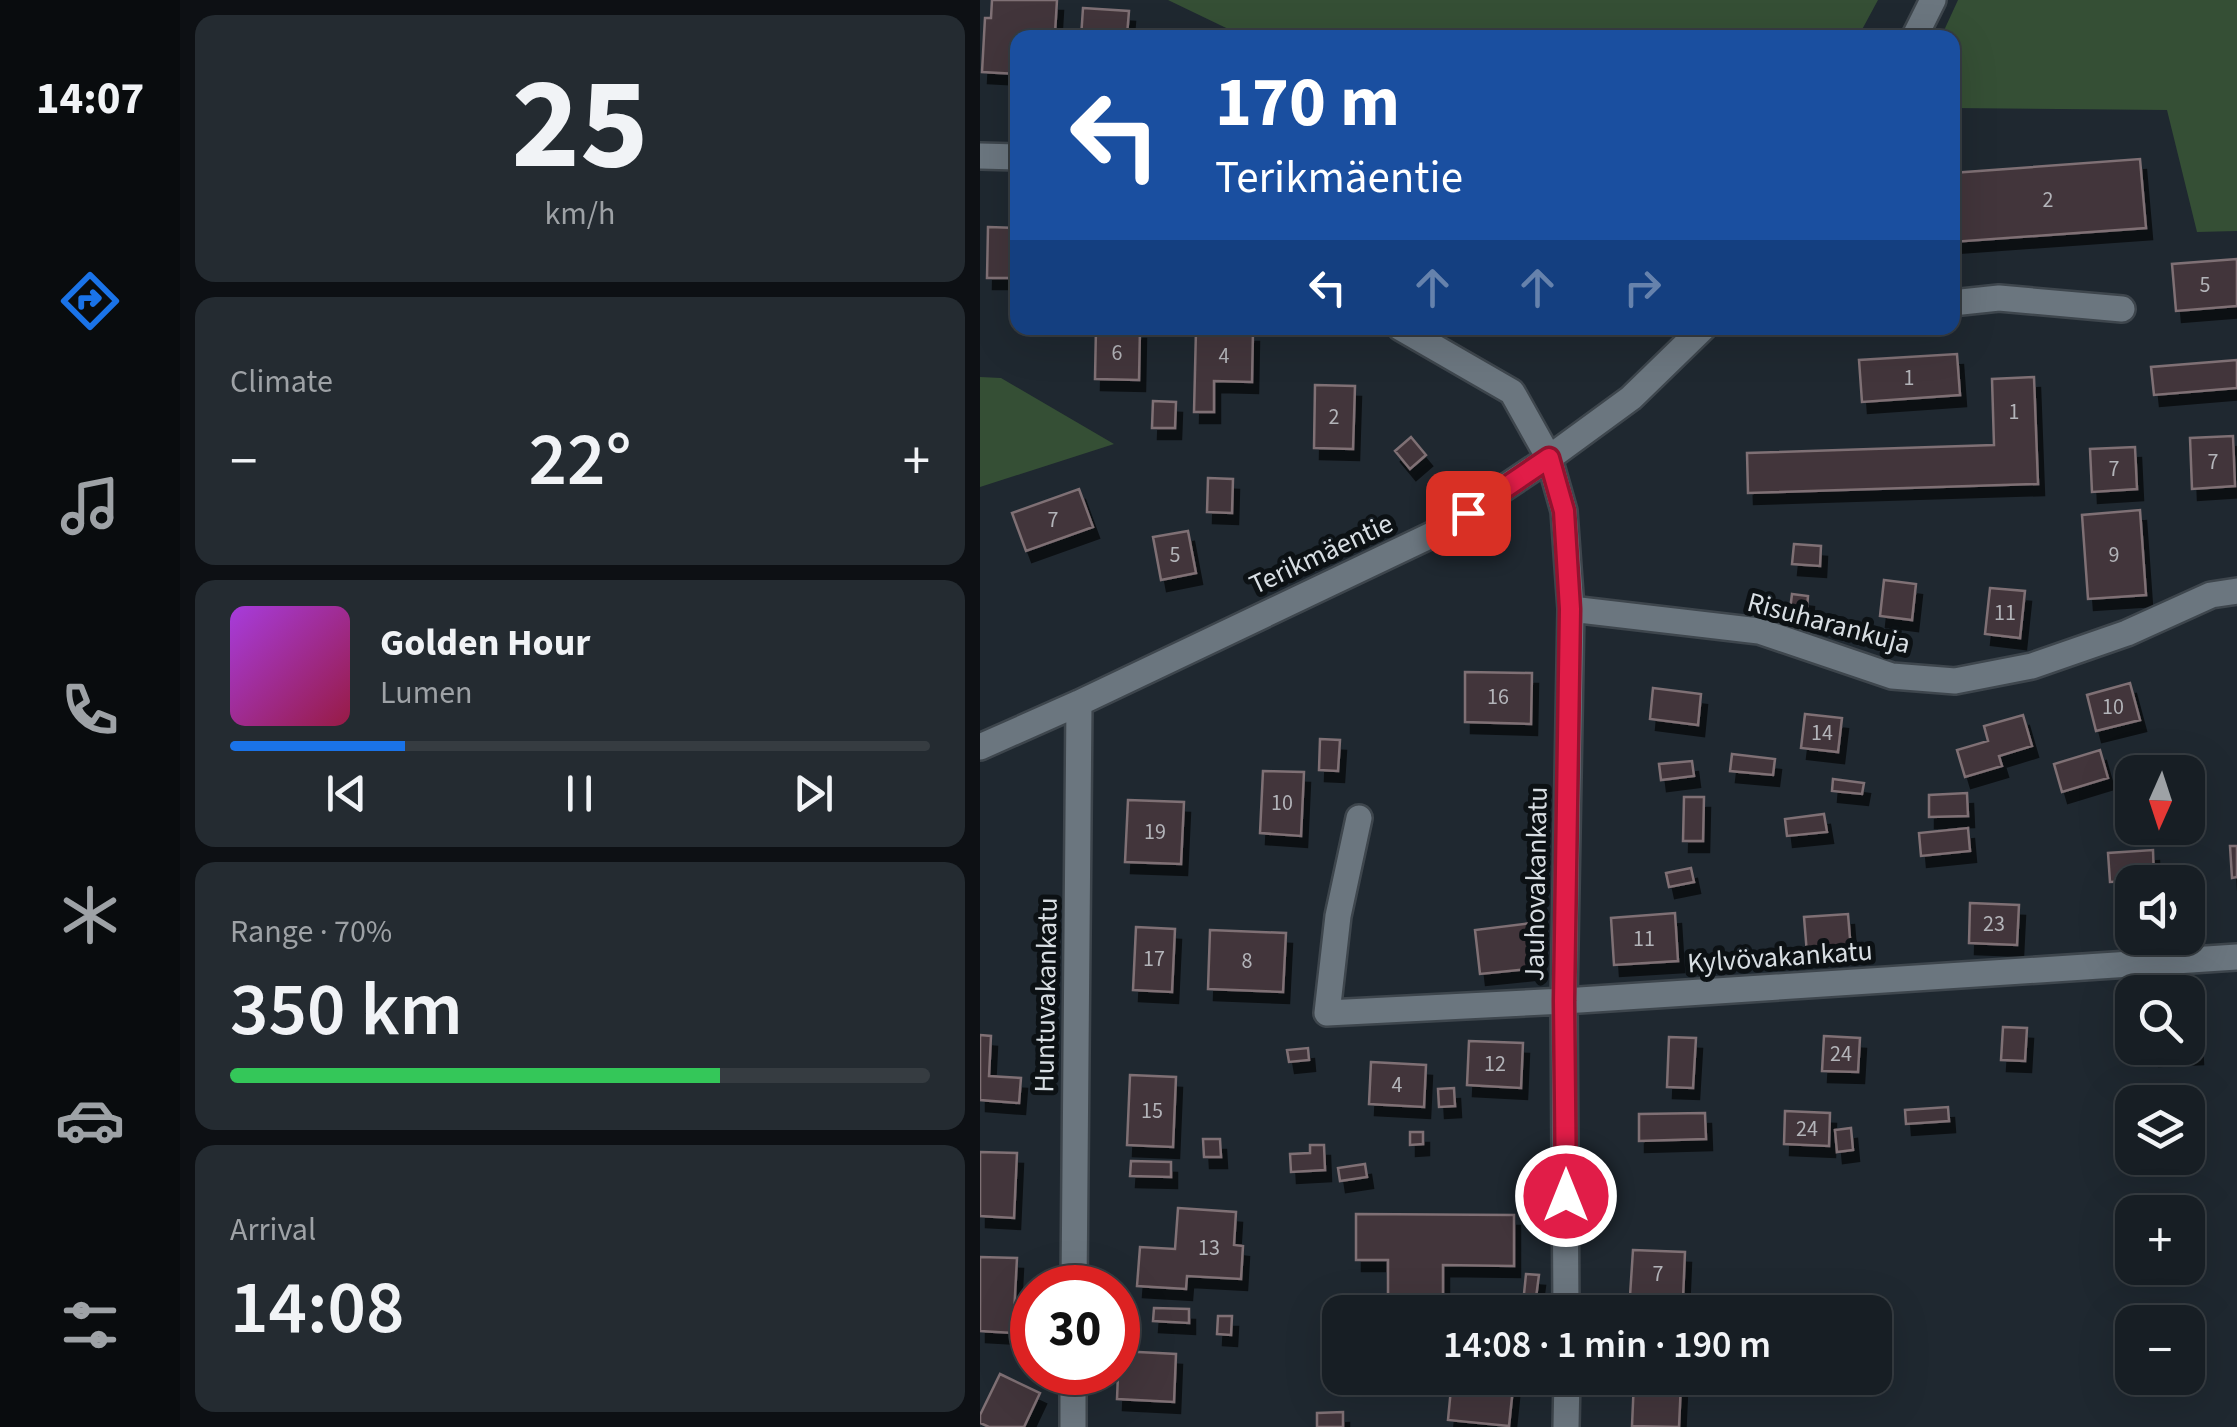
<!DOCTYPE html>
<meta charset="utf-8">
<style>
:root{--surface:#171e24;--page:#242b31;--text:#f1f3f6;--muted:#9ea2a6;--line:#363c41;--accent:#1a73e8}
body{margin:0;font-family:"Source Sans 3",sans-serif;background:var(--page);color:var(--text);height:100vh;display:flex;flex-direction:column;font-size:38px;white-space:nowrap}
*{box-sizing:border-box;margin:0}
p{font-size:32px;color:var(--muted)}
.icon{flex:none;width:55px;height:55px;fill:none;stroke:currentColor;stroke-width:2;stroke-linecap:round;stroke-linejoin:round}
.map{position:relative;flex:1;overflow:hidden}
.details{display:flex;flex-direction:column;gap:15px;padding:15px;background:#0d1014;width:800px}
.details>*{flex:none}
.top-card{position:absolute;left:30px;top:30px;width:950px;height:305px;border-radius:20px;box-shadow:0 10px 40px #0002,0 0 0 2px var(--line);background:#1a4fa0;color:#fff;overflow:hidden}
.needle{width:65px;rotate:183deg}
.controls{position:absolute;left:1135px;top:755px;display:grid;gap:20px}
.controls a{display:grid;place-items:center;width:90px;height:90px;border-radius:20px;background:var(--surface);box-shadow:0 10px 40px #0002,0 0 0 2px var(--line);font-size:50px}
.speed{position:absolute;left:30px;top:1265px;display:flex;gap:20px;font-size:50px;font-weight:700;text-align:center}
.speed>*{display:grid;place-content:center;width:130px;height:130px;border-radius:50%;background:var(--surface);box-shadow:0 10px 40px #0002,0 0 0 2px var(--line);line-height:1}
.speed .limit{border:15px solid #d22;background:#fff;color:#111}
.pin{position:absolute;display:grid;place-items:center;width:85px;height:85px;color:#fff;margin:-42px;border-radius:20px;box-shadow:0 5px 15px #0006}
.me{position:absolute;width:110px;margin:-55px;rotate:0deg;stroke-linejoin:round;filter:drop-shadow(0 0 8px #0008)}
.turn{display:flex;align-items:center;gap:35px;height:210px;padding:0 40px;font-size:45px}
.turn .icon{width:130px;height:130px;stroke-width:2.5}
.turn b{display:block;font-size:70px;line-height:85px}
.lanes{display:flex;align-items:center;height:95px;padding:0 40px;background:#0003;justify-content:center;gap:50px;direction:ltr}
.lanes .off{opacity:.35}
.big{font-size:75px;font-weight:600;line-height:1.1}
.details .card{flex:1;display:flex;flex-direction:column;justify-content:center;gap:15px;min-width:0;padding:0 35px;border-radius:20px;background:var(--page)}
.details .dial{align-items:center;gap:0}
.dial b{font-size:130px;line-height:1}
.song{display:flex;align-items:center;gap:30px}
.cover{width:120px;height:120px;border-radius:15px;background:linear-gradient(135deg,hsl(280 70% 55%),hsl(340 70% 35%))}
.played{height:10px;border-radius:5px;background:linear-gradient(90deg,var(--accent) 25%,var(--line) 25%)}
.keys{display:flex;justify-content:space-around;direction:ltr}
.heat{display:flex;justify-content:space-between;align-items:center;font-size:55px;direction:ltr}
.charge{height:15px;border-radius:8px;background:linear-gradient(90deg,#34c759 70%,var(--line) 0)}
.trip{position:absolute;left:342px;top:1295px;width:570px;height:100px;border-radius:20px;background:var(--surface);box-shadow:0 10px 40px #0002,0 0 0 2px var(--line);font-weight:600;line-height:100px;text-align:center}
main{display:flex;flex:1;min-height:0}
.dock{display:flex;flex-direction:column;width:180px;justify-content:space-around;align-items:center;background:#090c0e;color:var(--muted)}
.dock .icon{width:70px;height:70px}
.dock .selected{color:var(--accent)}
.dock b{font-size:45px;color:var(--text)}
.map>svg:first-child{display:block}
.green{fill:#354f35}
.building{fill:#43363a;stroke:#7f7074;stroke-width:2.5;filter:url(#shadow)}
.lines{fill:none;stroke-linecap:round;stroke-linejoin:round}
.minor-casing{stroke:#3e464d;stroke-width:30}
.minor{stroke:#6b767f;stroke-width:25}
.route-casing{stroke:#92132f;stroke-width:25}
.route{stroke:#e11d48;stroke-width:18}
.labels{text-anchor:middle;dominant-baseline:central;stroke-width:10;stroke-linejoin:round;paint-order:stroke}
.number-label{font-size:22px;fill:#b3b4b9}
.street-label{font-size:28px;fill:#d8dee3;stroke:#0c1114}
</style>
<main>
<nav class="dock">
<b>14:07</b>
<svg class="icon selected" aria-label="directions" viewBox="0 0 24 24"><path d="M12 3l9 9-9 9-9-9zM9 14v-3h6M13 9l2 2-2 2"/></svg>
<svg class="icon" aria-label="music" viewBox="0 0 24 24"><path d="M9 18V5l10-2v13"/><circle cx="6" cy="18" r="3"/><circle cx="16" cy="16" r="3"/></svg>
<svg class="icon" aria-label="phone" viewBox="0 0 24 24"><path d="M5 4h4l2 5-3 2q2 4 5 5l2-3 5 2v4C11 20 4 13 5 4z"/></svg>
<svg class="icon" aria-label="climate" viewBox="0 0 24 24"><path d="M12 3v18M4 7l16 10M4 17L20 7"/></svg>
<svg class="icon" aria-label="car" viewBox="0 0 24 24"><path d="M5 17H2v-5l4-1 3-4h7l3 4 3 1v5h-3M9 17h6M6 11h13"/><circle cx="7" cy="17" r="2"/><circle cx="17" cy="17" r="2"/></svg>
<svg class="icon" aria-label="filters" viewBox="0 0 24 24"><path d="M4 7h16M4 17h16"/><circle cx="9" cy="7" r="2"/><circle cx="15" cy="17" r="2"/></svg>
</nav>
<section class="details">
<div class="card dial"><b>25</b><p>km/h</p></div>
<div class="card"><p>Climate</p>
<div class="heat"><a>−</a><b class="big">22°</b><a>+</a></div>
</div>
<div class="card">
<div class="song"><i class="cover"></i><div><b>Golden Hour</b><p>Lumen</p></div></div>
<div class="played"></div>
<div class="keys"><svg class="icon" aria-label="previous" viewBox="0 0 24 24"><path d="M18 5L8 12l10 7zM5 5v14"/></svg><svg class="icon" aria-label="pause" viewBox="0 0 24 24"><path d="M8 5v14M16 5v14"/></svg><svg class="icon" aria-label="next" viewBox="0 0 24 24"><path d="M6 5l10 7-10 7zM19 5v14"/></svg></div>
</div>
<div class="card"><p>Range · 70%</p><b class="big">350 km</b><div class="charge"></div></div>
<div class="card"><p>Arrival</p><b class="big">14:08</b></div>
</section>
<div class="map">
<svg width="1257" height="1427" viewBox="0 0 1257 1427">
<defs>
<filter id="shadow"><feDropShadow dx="6" dy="11" stdDeviation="0" flood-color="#0009"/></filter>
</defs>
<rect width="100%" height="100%" fill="#1f2830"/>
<path class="green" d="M188,0h710l-20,37 -611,1z
M978,0h279v231l-40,1 -30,-122 -214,-2 -1,-70 -11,-1z
M0,377l21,1 113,66 -134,43z"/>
<path class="building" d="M12,0h65l-2,33 -28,-2 -1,7h-8v36l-36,-2 3,-54h6z
M103,8l46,3 -2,24 34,3h-80z
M1160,159l6,69 -194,14v-69z
M8,227l30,1v50h-31z
M1257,259v47l-61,5 -4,-47z
M116,328h44l-1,52 -44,-1z
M216,330l57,1 -1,51 -38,-1v31h-20z
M977,354l3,41 -98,7 -3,-42z
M1257,360v28l-83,7 -3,-28z
M1054,377l4,107 -290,9 -1,-40 247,-8 -2,-66z
M335,385l40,1 -2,63 -39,-1z
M173,401l23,1 -1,26h-23z
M1253,436l2,50 -43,3 -2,-51z
M431,437l15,18 -16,14 -15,-18z
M1155,447l2,42 -45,3 -2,-43z
M228,478l25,1 -1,34 -25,-1z
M99,489l14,38 -67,24 -14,-38z
M1160,510l6,85 -58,4 -6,-84z
M208,531l8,42 -35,7 -8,-43z
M814,544l27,2 -1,20 -28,-2z
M904,580l32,4 -4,36 -32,-4z
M1010,588l35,3 -5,47 -35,-4z
M812,594l16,2 -2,24 -17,-2z
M485,672l67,1 -1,51 -66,-2z
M1150,683l10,37 -44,11 -9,-36z
M673,688l48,6 -3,31 -48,-6z
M825,714l37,4 -4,34 -37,-4z
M1043,715l9,31 -33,10 3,10 -37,11 -8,-27 31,-9 -4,-15z
M340,739l20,1 -2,31 -19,-1z
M1120,750l8,28 -46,14 -8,-28z
M752,754l43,5 -2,16 -43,-4z
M712,761l2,15 -33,4 -2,-16z
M283,771l41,1 -3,64 -41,-3z
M853,779l31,4 -2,11 -30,-3z
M987,793l1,23 -39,1v-22z
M704,797h20l-1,44h-20z
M148,800l56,2 -3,62 -56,-2z
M844,814l3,18 -40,4 -2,-17z
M988,828l2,23 -49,5 -2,-23z
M1250,846h7v31l-5,1z
M1173,850l1,30 -44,2 -2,-29z
M711,868l3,14 -25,5 -3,-14z
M990,903l49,2 -2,40 -48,-2z
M695,913l3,48 -64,4 -3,-47z
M868,914l3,37 -44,3 -3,-37z
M552,923l6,45 -58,6 -5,-44z
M156,927l39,2 -3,63 -39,-2z
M230,930l76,3 -3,59 -75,-3z
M1164,938h42v2l-42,3z
M1215,1018l2,35 -44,2 -1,-7h36v-29z
M1023,1027l24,1 -2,33 -24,-1z
M0,1035l11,1 -2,40 32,2 -2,25 -39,-3z
M844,1036l36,2 -2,34 -36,-1z
M689,1037l27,1 -3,50 -26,-1z
M489,1041l54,2 -2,45 -54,-3z
M328,1048l1,12 -20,2 -2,-12z
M391,1062l55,3 -2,42 -55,-3z
M150,1075l46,2 -3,70 -46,-2z
M474,1088l1,18 -16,1 -1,-18z
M1217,1101l2,24 -11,1v-24h-7z
M968,1107l1,14 -43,3 -1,-14z
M805,1111l45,2 -1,33 -45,-2z
M725,1113l1,26 -67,2v-27z
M871,1128l2,22 -16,2 -2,-22z
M430,1132h13v12l-13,1z
M223,1139h17l1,18h-17z
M330,1145h14l1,25 -34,2 -1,-18 20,-1z
M0,1152l37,1 -3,65 -34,-2z
M151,1161l40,1v15l-41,-1z
M385,1164l2,13 -27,4 -2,-13z
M198,1208l58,4 -2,33 9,1 -2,33 -54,-3 -1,13 -49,-3 3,-39 35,2z
M376,1214l158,1v51l-71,-1v41h-55v-46h-32z
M653,1250l52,2 -2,47 -53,-3z
M0,1257l37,1 -4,75 -33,-2z
M546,1274l13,1 -4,30 -12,-1z
M174,1308l35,1v14l-36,-2z
M238,1316h14l-1,19 -14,-1z
M139,1351l57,3 -2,48 -57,-3z
M20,1374l40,19 -16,34h-35l-9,-4v-8z
M472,1378h62l-5,48 -61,-6z
M654,1380l47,3 -2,44 -47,-1z
M363,1412v15h-26v-14z"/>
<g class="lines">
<g class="minor-casing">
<path id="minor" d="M934,38l19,-38
M0,156l38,1
M972,303l47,-5 123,11
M421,328l111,64 37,66 15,53 7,98 -7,392 2,311
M591,609l188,22 133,45 63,5 77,-15 95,-33 84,-38 26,-4
M0,747l99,-44 361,-172 109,-73 82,-60 72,-70
M379,818l-21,98 -11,97 237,-12 673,-44
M94,1288l5,-585
M93,1427v-55
M586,1427l1,-49"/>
</g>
<use href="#minor" class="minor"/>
</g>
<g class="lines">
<g class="route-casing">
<path id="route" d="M488,513l81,-55 15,53 6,98 -6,392 2,195"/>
</g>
<use href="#route" class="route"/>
</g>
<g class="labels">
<g class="number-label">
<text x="1068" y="200">2</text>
<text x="1225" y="285">5</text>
<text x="137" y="353">6</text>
<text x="244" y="356">4</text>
<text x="929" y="378">1</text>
<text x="1034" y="412">1</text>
<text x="354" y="417">2</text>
<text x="1233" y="462">7</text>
<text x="1134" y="469">7</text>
<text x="73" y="520">7</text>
<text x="195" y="555">5</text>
<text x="1134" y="555">9</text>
<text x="1025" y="613">11</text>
<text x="518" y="697">16</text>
<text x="1133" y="707">10</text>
<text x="842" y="733">14</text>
<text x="302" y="803">10</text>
<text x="175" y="832">19</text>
<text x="1014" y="924">23</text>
<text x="664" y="939">11</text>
<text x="174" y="959">17</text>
<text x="267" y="961">8</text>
<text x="861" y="1054">24</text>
<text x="515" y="1064">12</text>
<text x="417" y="1085">4</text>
<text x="172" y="1111">15</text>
<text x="827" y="1129">24</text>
<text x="229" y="1248">13</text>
<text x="678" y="1274">7</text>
</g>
<g class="street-label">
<text transform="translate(341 554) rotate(-25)">Terikmäentie</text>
<text transform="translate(849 623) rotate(15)">Risuharankuja</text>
<text transform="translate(556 884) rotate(-89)">Jauhovakankatu</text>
<text transform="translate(800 957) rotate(-4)">Kylvövakankatu</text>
<text transform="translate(66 995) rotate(-89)">Huntuvakankatu</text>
</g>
</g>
</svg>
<div class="controls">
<a><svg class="needle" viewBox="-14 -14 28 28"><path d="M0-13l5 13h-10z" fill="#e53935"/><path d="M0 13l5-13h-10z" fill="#9ea2a6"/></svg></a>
<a><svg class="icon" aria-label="sound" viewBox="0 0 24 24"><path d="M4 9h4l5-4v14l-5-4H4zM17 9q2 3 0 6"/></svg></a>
<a><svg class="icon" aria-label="search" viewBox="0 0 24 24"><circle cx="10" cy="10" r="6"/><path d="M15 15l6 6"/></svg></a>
<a><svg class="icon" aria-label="layers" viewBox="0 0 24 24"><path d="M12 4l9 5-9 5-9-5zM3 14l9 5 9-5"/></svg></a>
<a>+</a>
<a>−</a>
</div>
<div class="speed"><div class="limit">30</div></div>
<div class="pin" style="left:488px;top:513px;background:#d93025"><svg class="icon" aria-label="arrive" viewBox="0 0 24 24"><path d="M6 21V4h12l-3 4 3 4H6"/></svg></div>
<svg class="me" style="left:586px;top:1196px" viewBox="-20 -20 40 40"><circle r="17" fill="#e11d48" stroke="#fff" stroke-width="3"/><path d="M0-11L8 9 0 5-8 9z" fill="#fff"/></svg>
<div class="trip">14:08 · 1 min · 190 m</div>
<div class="top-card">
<div class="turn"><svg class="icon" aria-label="left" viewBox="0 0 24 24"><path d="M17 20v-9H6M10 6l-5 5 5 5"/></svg><div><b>170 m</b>Terikmäentie</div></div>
<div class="lanes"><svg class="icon" aria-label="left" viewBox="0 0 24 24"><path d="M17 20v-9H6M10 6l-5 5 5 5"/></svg><svg class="icon off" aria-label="ahead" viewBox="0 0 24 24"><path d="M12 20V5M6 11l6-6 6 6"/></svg><svg class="icon off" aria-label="ahead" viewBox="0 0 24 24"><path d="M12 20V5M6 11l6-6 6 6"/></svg><svg class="icon off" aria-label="right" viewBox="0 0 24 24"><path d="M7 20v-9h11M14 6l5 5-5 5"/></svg></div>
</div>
</div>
</main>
